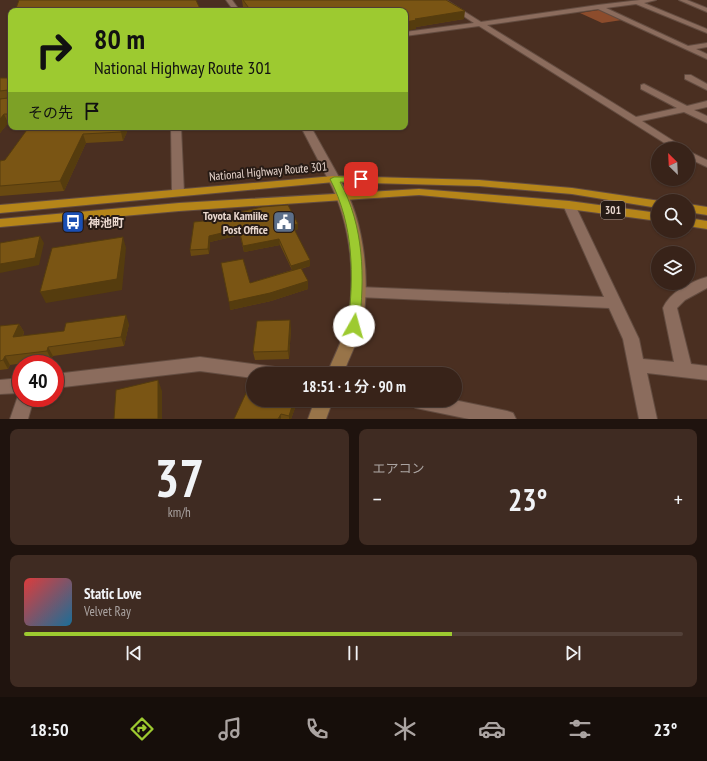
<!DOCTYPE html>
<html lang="ja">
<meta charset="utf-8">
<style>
:root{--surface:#382319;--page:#3f2b22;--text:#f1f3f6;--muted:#aba4a2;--line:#524038;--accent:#9dca30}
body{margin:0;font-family:"PT Sans Narrow","Noto Sans JP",sans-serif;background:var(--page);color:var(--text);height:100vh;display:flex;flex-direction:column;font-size:15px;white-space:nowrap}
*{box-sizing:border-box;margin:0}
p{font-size:13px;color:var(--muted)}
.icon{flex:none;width:22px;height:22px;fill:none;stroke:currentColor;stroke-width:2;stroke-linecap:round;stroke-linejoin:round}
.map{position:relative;height:419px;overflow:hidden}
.drawer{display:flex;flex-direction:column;gap:10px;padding:10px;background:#1f130e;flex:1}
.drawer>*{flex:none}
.hud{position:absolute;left:8px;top:8px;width:400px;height:122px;border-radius:8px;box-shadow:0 1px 3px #0004,0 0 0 1px var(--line);background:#9dca30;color:#111;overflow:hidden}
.needle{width:26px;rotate:336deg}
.buttons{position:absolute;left:651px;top:142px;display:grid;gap:8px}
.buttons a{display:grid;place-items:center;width:44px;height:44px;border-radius:50%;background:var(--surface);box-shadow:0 1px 3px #0004,0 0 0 1px var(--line);font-size:20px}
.speed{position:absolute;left:12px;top:355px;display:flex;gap:8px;font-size:20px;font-weight:700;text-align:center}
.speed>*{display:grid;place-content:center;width:52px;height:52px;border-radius:50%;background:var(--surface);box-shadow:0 1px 3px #0004,0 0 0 1px var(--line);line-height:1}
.speed .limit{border:6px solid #d22;background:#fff;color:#111}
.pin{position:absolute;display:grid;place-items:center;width:34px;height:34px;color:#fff;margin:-17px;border-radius:8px;box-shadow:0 2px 6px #0006}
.me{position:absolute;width:44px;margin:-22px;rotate:7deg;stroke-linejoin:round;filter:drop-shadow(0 0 3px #0008)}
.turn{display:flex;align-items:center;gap:14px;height:84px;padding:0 20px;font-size:18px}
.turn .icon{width:52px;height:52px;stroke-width:2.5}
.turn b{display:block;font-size:28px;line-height:34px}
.then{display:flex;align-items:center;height:38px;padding:0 20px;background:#0003;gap:8px;font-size:15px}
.big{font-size:30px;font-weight:600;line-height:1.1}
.drawer .tile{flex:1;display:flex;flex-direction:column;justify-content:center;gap:6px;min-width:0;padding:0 14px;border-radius:8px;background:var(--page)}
.drawer .dial{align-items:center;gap:0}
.dial b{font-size:52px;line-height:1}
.song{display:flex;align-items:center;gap:12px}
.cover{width:48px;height:48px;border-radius:6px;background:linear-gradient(135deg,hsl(0 70% 55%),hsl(200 70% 35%))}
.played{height:4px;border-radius:2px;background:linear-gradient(90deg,var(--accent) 65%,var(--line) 65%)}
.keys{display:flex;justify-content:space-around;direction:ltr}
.heat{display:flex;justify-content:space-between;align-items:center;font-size:22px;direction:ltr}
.drawer .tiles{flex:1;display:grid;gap:10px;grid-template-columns:1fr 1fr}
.tile:last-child{grid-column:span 2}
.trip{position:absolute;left:246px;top:367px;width:216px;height:40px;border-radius:20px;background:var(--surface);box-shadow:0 1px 3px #0004,0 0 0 1px var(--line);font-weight:600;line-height:40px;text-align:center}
.tab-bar{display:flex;height:64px;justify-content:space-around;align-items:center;background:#160e0a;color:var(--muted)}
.tab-bar .icon{width:28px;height:28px}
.tab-bar .selected{color:var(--accent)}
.tab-bar b{font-size:18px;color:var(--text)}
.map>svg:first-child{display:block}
.green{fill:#8c4c2c}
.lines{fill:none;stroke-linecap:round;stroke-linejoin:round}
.street-casing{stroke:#634c40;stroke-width:2}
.secondary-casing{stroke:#634c40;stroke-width:2}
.highway-casing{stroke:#634c40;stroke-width:2}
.street{fill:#8b6c5d;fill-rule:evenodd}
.secondary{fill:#987449;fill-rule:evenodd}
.highway{fill:#b58519;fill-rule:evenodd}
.wall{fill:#694911}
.shaded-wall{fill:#553c0e}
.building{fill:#7a5514;stroke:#553c0e}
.route{fill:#9dca30;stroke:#66831f}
.labels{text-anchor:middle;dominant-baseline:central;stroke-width:4;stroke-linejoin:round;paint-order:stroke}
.shield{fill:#271b15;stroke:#ae9e96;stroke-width:1}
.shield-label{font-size:11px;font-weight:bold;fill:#e8d6cd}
.street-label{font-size:12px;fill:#e8d6cd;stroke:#271b15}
.poi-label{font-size:12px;font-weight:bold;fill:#e8d6cd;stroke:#271b15;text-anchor:end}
</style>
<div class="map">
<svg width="707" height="419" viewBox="0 0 707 419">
<rect width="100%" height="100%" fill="#4a2f21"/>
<path class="green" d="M599,10l23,10 -20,3 -22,-10z"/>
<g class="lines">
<g class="street-casing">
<path id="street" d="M226,0h6l8,11h-6z
M439,0h7l35,22 117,-17 42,-5h16l-12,3 63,26v4l-71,-29 -30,4 82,38 19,-3v4l-11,2 11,5v5l-109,-50 -111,16 149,92 41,-9 -36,-19v-4l3,-1 43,22 20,-5v6l-13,3 13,6v7l-23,-11 -42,9 44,28h-12l-195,-123 -74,10v-4l69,-9z
M679,0h8l20,8v4z
M685,75h6l16,9v6l-22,-11z
M171,127h10l3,66 -6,3 -6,-3z
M301,127h10l29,52 -2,2 -4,1 -6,-3z
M688,151l19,9v7l-19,-9z
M569,201l6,4 64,134 4,20 31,3 -11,-54c7,-16 27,-26 44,-31v11l-22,12 -8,8 14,56 16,2v14l-60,-7 10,46h-18l-16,-80 -14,-31 -251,-11 -5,-1 -2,-4 2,-4 5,-1 246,10 -41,-92z
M200,357l75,10 6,2 2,5h-30v4l-53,-7 -145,17v-14z
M21,378v20h13l-6,21h-18l9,-26 -19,1v-14z
M407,400h47l53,11 6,2 3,6h-47l-53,-11 -6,-3z"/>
</g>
<g class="secondary-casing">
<path id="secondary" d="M334,176l4,1c26,38 33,104 24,148 -4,16 -13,33 -19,49h-16c6,-16 15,-32 19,-48 12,-46 4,-106 -18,-147z
M315,400h18l-7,19h-18z"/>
</g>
<g class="highway-casing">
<path id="highway" d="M334,176l145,4 93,8 88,13h-2v7l-86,-14 -93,-8 -145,-4 -334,31v-8z
M419,189l150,12 89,12v8l-89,-12 -150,-14 -240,16 -179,16v-8l179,-16z
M688,204l19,3v8l-19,-3z
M688,218l19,3v8l-19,-3z"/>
</g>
<use href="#street" class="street"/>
<use href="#secondary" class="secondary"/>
<use href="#highway" class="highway"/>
</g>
<path class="wall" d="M242,0h204l18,19 -48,8v2l-11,-18h-159l-3,-4z
M0,78h11v45h-3l-8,10z
M29,127h100l-6,14 -37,2 -22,48 -64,5v-35l5,-1z
M223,219l75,5v5l-3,1 15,36 -9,3 7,20 -37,12 -41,9 20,-27 42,-13 -12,-25 -36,7 -4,-17 -30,7 -1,12 -18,2 -1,-6z
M19,324l5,8 -1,4 106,-12 -5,22 -71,10 -2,3 -41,6 -2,4 -8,1v-44z
M291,328l-2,31 -34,1 -2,-8z
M298,400l-7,19h-57z"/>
<path class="shaded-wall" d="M465,11l-1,8 -48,8v2l-11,2v-9l10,-3z
M11,31v10l-4,-9z
M4,114l4,9 -8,10v-14z
M123,127h6l-6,14 -2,-9z
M83,134l3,9 -22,48 -4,-10z
M298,224v5l-5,2 -1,-6z
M239,229l1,6 -30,7 -1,12 -1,-5 1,-13z
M40,236l4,7 -5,22 -39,8v-9z
M123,237l3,11 -4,42 -76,13 -6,-11z
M279,239l1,6 -36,7 -1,-6z
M310,260v6l-18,5 -1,-5z
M308,281v8l-37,12 -41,9 -1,-8z
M126,315l3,9 -5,22 -3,-9z
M290,320l1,8 -2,31 -1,-8z
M19,324l5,8 -6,13 -5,-8z
M48,347l5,9 -2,3 -4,-8z
M5,356l5,9 -2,4 -5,-9z
M158,380l4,11v28h-4z
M294,400h4l-7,19h-2v-3z
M281,414v5h-3z"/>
<path class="building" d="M19,0h177l5,11h-186z
M243,0h203l19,11 -50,8 2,1 -12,2v-11h-154z
M11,21v10l-4,1z
M0,78h11v36h-7l-4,5v-20l8,-1v-8l-8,1z
M29,127h94l-2,5 -38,2 -23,47 -60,5v-25l5,-1z
M288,205l10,19 -6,1 18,35 -19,6 -12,-27 -36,7 -4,-17 -30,7 -1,13 -18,1 4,-28 29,-3 -1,-3 40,-9z
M40,236l-5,22 -35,6v-21z
M123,237l-6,42 -77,13 12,-44z
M243,259l7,24 51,-15 7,13 -38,12 -41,9 -8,-39z
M126,315l-5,22 -73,10 -1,4 -42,5 -2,4 -3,1v-35l19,-2 -6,13 51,-6 2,-8z
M290,320l-2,31 -35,1 4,-31z
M253,378v22h41l-5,16 -8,-2 -3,5h-44z
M158,380v39h-44l2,-29z"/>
<path class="route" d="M334,177h27l4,2 -4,3h-21c24,44 25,95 19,144l-1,3h-8l-2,-3c6,-50 6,-101 -18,-147z"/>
<defs>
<g id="bus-square" transform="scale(1.15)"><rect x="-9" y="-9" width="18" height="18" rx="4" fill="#1a4fb4" stroke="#271b15"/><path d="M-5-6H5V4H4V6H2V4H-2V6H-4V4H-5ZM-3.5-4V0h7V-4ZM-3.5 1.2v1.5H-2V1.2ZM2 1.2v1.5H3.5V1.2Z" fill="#fff"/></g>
<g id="civic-square" transform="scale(1.15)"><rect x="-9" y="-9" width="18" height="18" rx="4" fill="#5c6f8a" stroke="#271b15"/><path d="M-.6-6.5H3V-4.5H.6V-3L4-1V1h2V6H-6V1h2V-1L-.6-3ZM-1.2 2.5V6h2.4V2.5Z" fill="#fff"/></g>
</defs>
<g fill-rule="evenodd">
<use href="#bus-square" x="73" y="222"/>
<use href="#civic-square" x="284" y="222"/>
</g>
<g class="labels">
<rect class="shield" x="601" y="201" width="24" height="18" rx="3"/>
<g class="shield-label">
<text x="613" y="210">301</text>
</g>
<g class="street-label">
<text transform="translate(268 171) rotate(-5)">National Highway Route 301</text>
</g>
<g class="poi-label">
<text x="268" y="215">Toyota Kamiike<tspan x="268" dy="14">Post Office</tspan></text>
<text x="88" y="222" text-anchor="start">神池町</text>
</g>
</g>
</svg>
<div class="buttons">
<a><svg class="needle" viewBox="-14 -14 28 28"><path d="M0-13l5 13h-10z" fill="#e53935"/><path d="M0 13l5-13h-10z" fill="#aba4a2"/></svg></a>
<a><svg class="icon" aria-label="search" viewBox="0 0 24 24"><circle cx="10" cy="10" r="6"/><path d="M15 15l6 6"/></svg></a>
<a><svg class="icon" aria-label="layers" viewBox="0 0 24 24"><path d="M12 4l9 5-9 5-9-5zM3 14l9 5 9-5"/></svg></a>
</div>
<div class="speed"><div class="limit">40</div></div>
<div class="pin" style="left:361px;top:179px;background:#d93025"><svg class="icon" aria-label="arrive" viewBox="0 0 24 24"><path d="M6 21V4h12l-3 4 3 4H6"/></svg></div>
<svg class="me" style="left:354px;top:326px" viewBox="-20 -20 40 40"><circle r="19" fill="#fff"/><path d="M0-13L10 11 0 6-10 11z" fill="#9dca30"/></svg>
<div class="trip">18:51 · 1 分 · 90 m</div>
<div class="hud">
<div class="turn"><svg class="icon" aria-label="right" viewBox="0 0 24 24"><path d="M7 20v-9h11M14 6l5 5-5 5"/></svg><div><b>80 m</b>National Highway Route 301</div></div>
<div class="then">その先<svg class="icon" aria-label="arrive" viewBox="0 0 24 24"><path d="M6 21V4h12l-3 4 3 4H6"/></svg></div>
</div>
</div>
<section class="drawer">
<div class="tiles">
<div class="tile dial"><b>37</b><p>km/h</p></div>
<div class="tile"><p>エアコン</p>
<div class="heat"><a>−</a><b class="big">23°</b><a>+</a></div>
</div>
<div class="tile">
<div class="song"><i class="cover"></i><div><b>Static Love</b><p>Velvet Ray</p></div></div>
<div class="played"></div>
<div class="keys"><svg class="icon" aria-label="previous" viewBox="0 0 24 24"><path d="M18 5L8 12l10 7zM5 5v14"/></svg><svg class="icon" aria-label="pause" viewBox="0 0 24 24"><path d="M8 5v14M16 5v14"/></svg><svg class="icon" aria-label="next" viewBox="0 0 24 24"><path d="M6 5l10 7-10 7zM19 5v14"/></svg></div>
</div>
</div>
</section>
<nav class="tab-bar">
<b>18:50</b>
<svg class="icon selected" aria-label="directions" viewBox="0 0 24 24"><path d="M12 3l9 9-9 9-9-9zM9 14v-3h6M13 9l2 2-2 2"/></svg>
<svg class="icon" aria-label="music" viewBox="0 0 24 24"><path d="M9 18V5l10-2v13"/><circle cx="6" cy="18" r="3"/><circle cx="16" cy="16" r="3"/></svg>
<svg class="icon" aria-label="phone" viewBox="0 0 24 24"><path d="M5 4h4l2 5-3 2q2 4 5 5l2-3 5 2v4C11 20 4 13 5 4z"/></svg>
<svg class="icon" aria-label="climate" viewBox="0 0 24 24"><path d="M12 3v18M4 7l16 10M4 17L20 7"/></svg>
<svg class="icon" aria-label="car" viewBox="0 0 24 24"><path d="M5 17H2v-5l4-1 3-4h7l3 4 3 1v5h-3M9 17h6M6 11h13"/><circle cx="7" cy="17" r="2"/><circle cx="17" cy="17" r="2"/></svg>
<svg class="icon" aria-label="filters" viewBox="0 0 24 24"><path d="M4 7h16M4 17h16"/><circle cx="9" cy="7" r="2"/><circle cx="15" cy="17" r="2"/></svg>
<b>23°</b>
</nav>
